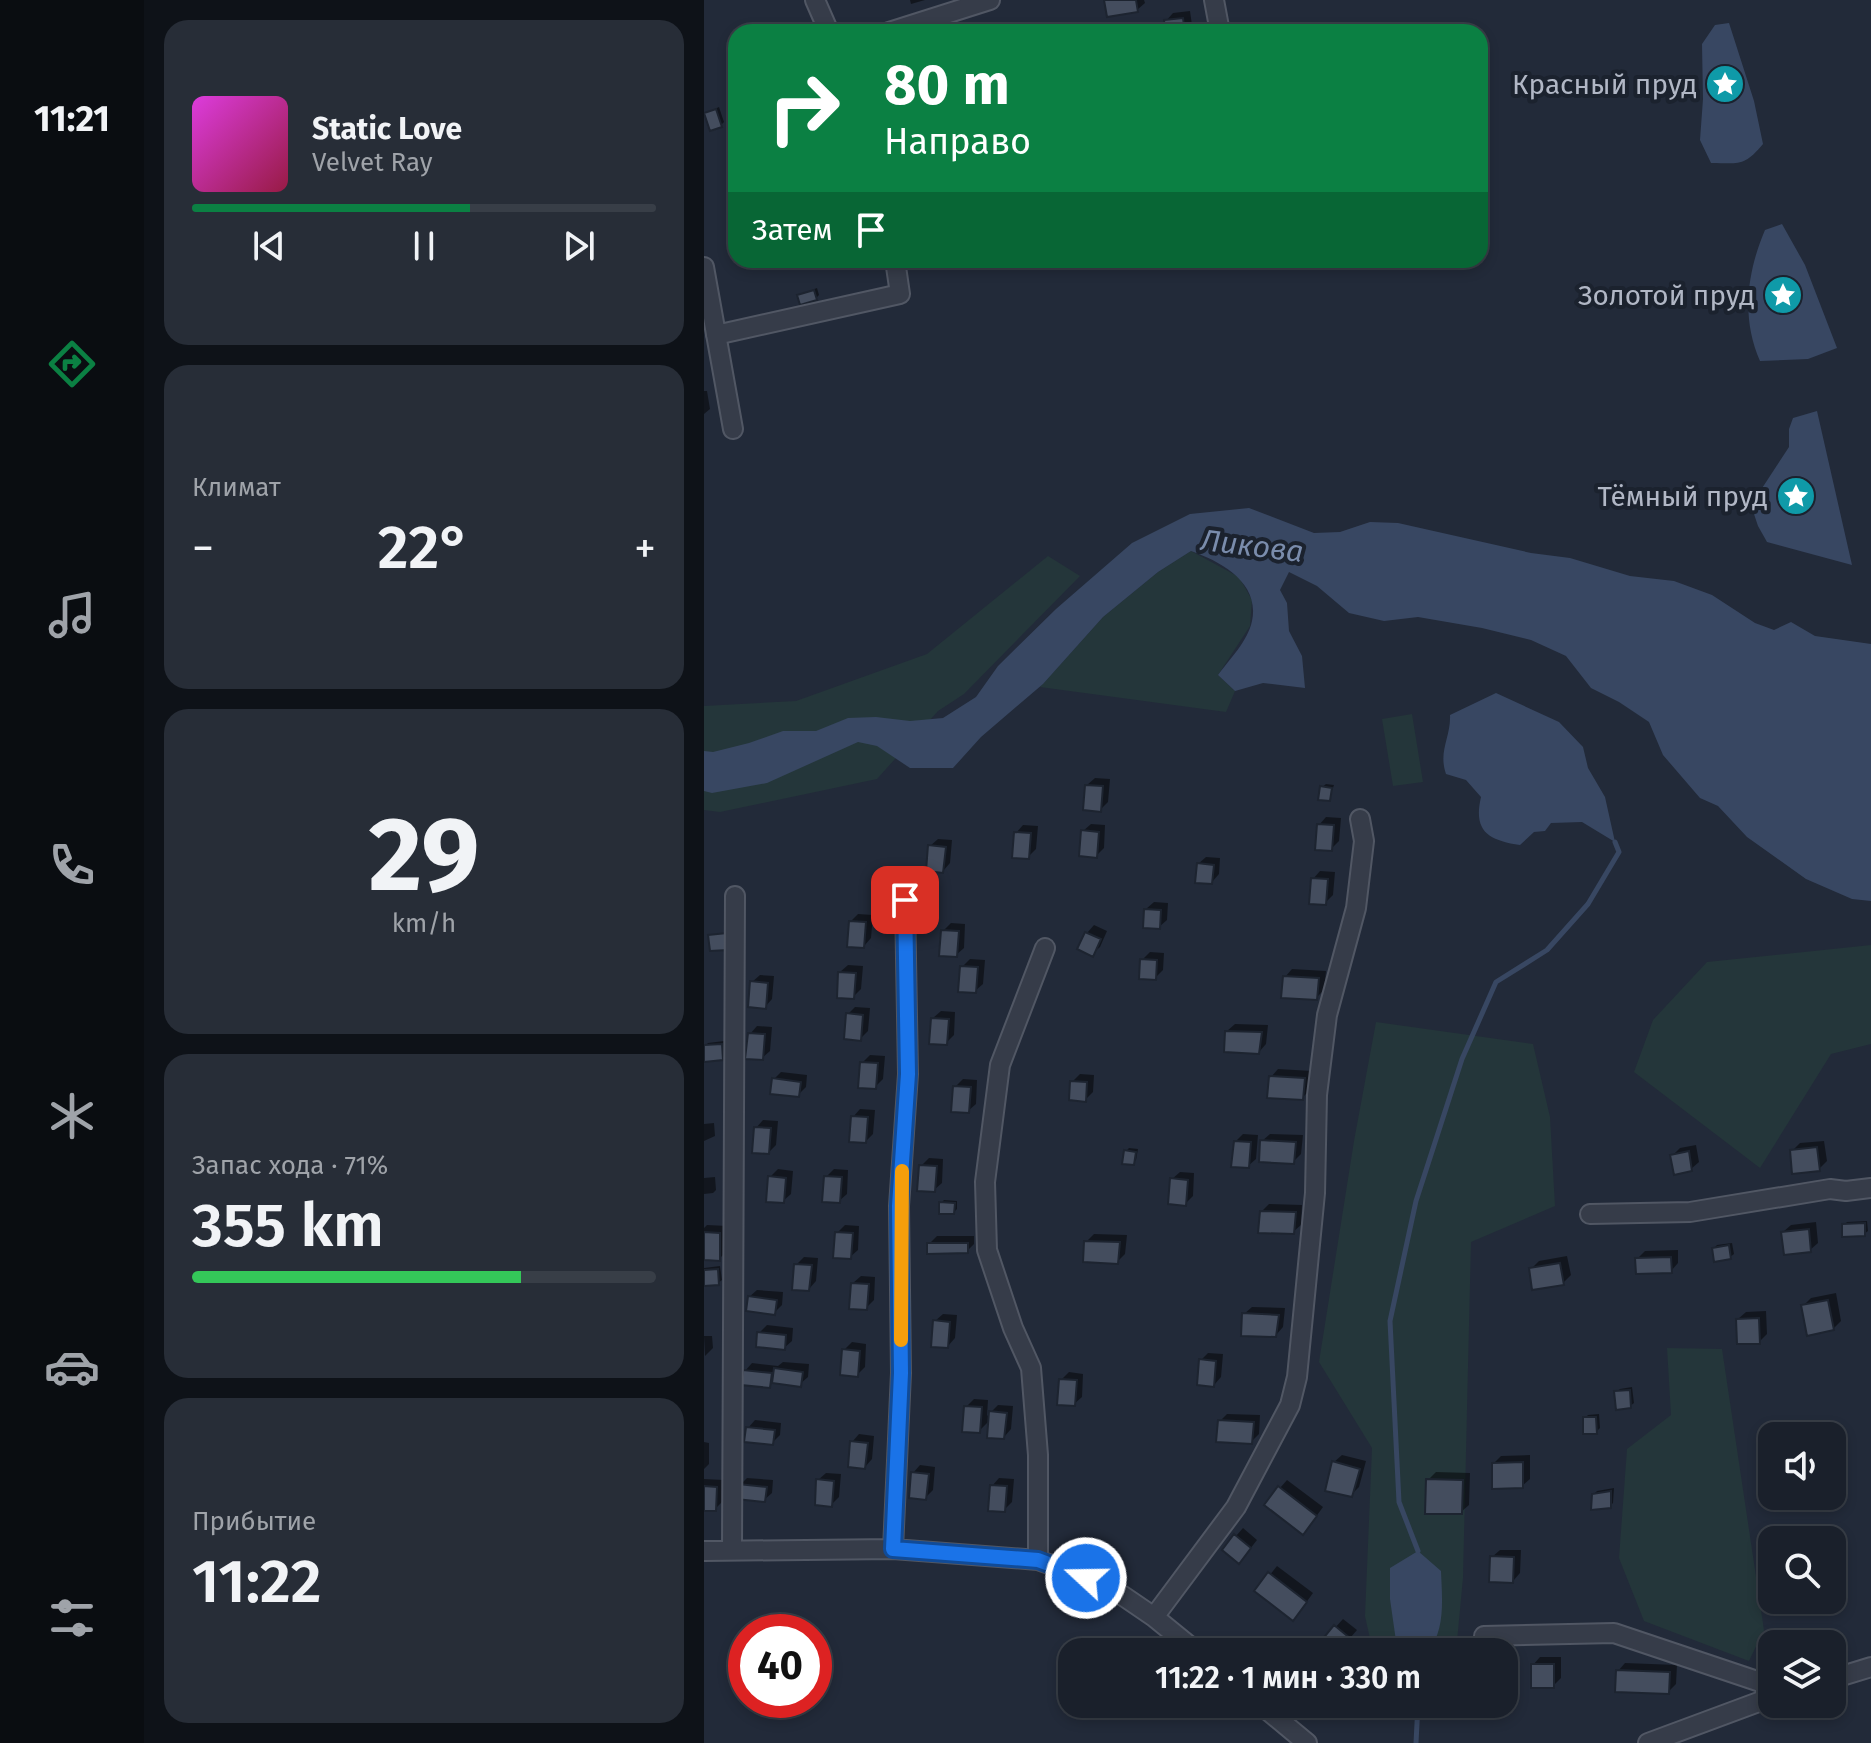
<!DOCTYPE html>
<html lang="ru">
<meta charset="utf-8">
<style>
:root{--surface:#1a202b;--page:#272d37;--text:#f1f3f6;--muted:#9fa3a9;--line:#383e47;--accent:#0b8043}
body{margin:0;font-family:"Fira Sans",sans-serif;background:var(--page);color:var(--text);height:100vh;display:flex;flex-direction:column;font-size:30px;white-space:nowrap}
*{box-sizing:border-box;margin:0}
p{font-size:26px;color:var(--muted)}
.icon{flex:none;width:44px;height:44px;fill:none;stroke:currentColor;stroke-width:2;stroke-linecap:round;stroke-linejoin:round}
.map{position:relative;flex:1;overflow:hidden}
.sheet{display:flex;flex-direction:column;gap:20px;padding:20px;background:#0e1218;width:560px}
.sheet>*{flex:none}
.hud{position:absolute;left:24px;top:24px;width:760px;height:244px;border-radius:24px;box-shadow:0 4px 12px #0003,0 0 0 2px var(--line);background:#0b8043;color:#fff;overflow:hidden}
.fabs{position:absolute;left:1054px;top:1422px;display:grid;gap:16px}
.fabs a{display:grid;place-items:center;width:88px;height:88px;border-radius:16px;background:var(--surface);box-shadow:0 4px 12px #0003,0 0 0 2px var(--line);font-size:40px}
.speed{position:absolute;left:24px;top:1614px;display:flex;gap:16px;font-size:40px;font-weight:700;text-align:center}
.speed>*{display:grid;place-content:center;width:104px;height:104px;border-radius:50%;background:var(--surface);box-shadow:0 4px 12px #0003,0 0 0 2px var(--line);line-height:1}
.speed .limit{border:12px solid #d22;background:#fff;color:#111}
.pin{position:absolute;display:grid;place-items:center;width:68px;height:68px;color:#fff;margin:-34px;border-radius:16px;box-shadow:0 4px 12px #0006}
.me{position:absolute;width:88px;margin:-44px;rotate:291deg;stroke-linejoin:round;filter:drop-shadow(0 0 6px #0008)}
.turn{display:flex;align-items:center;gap:28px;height:168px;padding:0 24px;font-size:36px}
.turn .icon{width:104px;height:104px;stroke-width:2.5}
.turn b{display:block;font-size:56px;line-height:68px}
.then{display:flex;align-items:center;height:76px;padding:0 24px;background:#0003;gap:16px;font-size:30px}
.big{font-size:60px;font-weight:600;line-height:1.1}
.sheet .tile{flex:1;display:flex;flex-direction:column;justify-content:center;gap:12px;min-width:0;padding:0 28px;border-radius:24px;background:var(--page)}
.sheet .dial{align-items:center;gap:0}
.dial b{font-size:104px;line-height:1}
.song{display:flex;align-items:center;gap:24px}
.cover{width:96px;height:96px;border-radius:12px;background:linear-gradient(135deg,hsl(300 70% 55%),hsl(340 70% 35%))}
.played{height:8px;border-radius:4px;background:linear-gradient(90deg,var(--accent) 60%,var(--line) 60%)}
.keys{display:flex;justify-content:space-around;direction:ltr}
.heat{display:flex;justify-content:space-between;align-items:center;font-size:44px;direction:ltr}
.charge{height:12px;border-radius:6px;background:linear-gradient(90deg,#34c759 71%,var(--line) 0)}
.trip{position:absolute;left:354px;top:1638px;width:460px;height:80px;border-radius:24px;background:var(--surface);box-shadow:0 4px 12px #0003,0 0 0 2px var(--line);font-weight:600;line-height:80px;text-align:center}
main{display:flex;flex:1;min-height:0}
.menu{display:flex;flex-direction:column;width:144px;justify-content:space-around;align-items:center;background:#0a0d11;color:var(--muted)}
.menu .icon{width:56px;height:56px}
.menu .active{color:var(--accent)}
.menu b{font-size:36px;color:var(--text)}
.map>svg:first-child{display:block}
.green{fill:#24363a}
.water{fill:#384762}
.shadow{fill:#0007}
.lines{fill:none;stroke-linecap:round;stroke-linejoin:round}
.stream{stroke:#384762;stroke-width:5}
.building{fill:#444d5e;stroke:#1d2430;stroke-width:2}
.minor-casing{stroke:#515764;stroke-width:22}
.minor{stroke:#363c49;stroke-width:18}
.route-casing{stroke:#114b97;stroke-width:20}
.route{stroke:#1a73e8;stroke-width:14}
.slow{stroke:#f59e0b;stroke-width:14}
.labels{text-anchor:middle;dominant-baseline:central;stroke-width:8;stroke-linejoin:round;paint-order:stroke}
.poi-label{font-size:28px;fill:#b1b7c5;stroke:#1b222e;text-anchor:end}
.water-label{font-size:30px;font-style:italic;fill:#7a8cac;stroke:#1b222e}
</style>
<main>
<nav class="menu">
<b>11:21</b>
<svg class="icon active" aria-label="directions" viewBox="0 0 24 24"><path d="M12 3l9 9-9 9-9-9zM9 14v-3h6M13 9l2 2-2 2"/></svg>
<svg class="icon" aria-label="music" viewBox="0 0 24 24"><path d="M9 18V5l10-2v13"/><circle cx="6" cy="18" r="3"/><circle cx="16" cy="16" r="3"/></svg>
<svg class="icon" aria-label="phone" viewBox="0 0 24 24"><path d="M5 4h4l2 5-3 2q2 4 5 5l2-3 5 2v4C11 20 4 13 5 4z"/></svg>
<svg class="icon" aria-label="climate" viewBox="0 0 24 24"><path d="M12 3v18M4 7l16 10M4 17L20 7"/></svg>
<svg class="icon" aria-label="car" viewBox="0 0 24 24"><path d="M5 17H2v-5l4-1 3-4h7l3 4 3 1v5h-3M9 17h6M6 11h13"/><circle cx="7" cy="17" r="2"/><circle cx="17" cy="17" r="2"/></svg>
<svg class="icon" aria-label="filters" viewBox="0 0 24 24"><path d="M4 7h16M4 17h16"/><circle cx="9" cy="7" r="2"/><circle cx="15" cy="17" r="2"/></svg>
</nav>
<section class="sheet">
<div class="tile">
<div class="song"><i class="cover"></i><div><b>Static Love</b><p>Velvet Ray</p></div></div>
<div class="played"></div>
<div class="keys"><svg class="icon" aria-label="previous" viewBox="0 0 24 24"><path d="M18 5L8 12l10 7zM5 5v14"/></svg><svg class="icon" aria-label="pause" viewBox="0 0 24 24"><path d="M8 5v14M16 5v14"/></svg><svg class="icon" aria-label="next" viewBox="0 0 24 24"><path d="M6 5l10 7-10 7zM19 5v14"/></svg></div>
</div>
<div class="tile"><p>Климат</p>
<div class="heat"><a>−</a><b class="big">22°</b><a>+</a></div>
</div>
<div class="tile dial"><b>29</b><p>km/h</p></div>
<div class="tile"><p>Запас хода · 71%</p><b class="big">355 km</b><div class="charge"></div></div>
<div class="tile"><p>Прибытие</p><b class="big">11:22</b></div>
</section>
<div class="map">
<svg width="1167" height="1743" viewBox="0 0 1167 1743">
<rect width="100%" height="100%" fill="#222a39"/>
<path class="green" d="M487,551l48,26 13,23 -2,26 -32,49 17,16 -9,21 -186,-25 63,-70 55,-45z
M344,556l32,20 -116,118 -26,17 -61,68 -157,33 -16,-2v-104l92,-5 131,-47z
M708,714l11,68 -30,4 -11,-67z
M1167,945v99l-40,10 -71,114 -126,-96 19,-52 54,-58z
M672,1022l157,22 17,73 5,89 -84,36 -8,336 -7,74h-83l-8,-36 7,-168 -53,-86 35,-221z
M963,1348l55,1 42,281 -15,31 -105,-40 -25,-63 8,-109 44,-34z"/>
<path class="water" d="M1025,23l25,78 9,43c-19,23 -24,19 -52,19l-11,-23 3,-41 -1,-55 13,-19z
M1078,224l23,41 32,83 -29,11 -48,2c-19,-43 -13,-89 5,-131z
M1113,411l35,154 -85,-23 -9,-16 -7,-21 38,-58v-18l4,-11z
M545,508l65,25 26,-1 30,-10 28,1 133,30 39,5 60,18 44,5 38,14 43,28 19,7 17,-8 24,14 56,8v257l-19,-2 -46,-20 -59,-42 -29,-31 -18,-8 -37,-43 -14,-33 -30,-20 -28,-14 -25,-32 -35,-16 -49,-12 -64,-11 -34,4 -35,-8 -32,-27 -28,-14 -9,18 7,13 2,28 13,25 3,32 -42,-5 -28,8 -17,-16c11,-15 30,-34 34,-54 8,-38 -30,-59 -61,-70l-33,21 -55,45 -60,67 -62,53 -28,31h-43l-33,-22 -19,-4 -91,41 -55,10 -8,-2v-40l9,1 36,-9 34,-12h33l32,-13 28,-1 34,4 33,-3 33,-21 22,-31 58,-57 76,-66 58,-29z
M792,693l63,29 24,25 5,21 17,29 10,45 -33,-20 -31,1 -6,8 -11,1 -14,13c-32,-5 -47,-14 -39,-48l-15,-17 -20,-6c-8,-23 5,-37 4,-59z
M714,1551l23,20c1,27 5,60 -14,81h-25l-5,-4 -7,-49v-31z"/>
<path class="shadow" d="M206,0h15l-14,4z
M402,0h38l1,3 -8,7z
M486,11l3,21h-26l-1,-11 7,-8z
M240,20l2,12h-36z
M15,107l5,15 -3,3 -15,-12z
M113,288l2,7 -3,3 -17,-3z
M0,391h3l3,18 -6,5z
M391,778l15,1 -2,23 -8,8 -13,-25z
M622,784l8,1 -5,14 -7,-12z
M622,817l15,1 -2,23 -8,8 -12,-24z
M387,824l14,1 -1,23 -8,8 -13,-25z
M319,825l15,1 -2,23 -8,8 -12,-24z
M234,839l14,1 -2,23 -7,8 -13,-25z
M502,857l14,1 -1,16 -7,8 -14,-18z
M616,871l15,1 -2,23 -8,8 -12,-24z
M450,902l14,1 -1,17 -8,7 -13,-18z
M154,914l15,1 -2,23 -7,8 -13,-25z
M247,923l14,1 -1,24 -8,7 -13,-24z
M390,925l13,6 -7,16 -8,7 -12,-6 7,-15z
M446,952l14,1 -1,17 -8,8 -13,-18z
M266,959l15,1 -2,24 -8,7 -13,-24z
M144,965l15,1 -2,23 -8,8 -13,-25z
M588,969l34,2 -2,19 -8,8 -31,-21z
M56,975l14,1 -2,23 -7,8 -13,-25z
M151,1007l15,1 -2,23 -8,8 -12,-25z
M237,1011l14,1 -1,23 -8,8 -13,-25z
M531,1024l33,1 -2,19 -7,8 -32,-21z
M53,1026l15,1 -2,24 -8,7 -12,-24z
M20,1041l1,14 -3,3 -17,-12 3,-3z
M166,1055l15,1 -2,23 -8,8 -13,-24z
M574,1069l34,2 -2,19 -8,8 -31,-21z
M77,1072l26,3 -1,12 -8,8 -24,-16z
M376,1074l14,1 -1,17 -8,8 -13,-18z
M259,1079l14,1 -1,24 -8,7 -13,-24z
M156,1109l15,1 -2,24 -7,7 -13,-24z
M59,1120l15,1 -2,24 -7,7 -13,-24z
M10,1123l1,13 -11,5v-17z
M539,1134l15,1 -2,24 -8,7 -13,-24z
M566,1134l33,1 -2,19 -8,8 -31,-21z
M1120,1141l3,20 -8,8 -27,-18 8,-8z
M992,1145l3,17 -8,7 -19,-13 8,-8z
M425,1148l9,1 -2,11 -3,3 -7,-12z
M225,1158l14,1 -1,24 -8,7 -13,-24z
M74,1169l15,2 -2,23 -8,7 -13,-24z
M130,1169l14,1 -1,24 -8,7 -13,-24z
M476,1172l14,1 -1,23 -8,8 -13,-25z
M11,1177l1,13 -3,3 -9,1v-16z
M240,1200l13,1v8l-3,3 -13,-9z
M565,1204l33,1 -1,20 -8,7 -32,-20z
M1163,1221l1,10 -4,3 -20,-9 3,-3z
M1112,1222l2,21 -8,7 -27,-18 8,-7z
M3,1225l20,1v25l-8,8 -15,-1v-30z
M141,1225l14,1 -1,24 -8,7 -13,-24z
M390,1234l33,1 -2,19 -8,8 -31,-20z
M233,1236h37v8l-7,7 -38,-7z
M1028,1243l2,11 -4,3 -16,-9 3,-3z
M974,1250v13l-7,8 -34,-12 8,-8z
M863,1256l4,19 -8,8 -32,-14 8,-8z
M100,1257l14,1 -2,23 -7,8 -13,-24z
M16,1266l2,14 -4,3 -14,1v-16z
M157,1276l14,1 -1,23 -8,8 -13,-25z
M53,1290l26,2 -1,13 -8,8 -25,-16z
M1132,1293l5,28 -8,8 -30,-23 8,-8z
M548,1307l33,1 -2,19 -7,8 -32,-21z
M1062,1311l1,23 -8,8 -21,-23 8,-7z
M239,1314l14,1 -2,23 -7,8 -13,-25z
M63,1325l26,3 -1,13 -8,7 -25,-15z
M0,1336h8l1,12 -8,8z
M148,1342l14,2 -1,23 -8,8 -13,-25z
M504,1353l15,1 -2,23 -7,8 -13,-25z
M79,1362l26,2 -1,13 -8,7 -26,-2 -5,4 -24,-15 7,-8 26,3z
M365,1372l14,2 -1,23 -8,7 -13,-24z
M928,1387l2,16 -4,3 -14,-14 4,-3z
M270,1399l14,1 -1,16 11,-11 15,1 -2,23 -7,8 -14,-17 -11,11 -13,-24z
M523,1414l33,1 -1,19 -8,8 -31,-21z
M895,1414l1,14 -4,4 -11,-14 3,-3z
M51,1420l26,3 -1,12 -8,8 -24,-15z
M155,1434l15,2 -2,23 -7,8 -13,-25z
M0,1442l5,1v21l-5,5z
M638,1455l24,6 -7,26 -8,8 -17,-33z
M826,1455v24l-8,7 -28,-23 7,-7z
M216,1465l15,2 -2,23 -7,7 -13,-24z
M732,1472l34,1 -1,32 -8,7 -33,-32z
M122,1473l15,1 -2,23 -8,8 -13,-25z
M43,1478l26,2 -1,13 -8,7 -24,-15z
M295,1478l15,1 -2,23 -8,8 -12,-24z
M0,1479l20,1 -1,21 -8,8h-11z
M583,1480l36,27 -13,18 -44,-21z
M910,1488l-1,15 -3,3 -16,-12 3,-3z
M1093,1496h25v3l-8,8z
M539,1528l14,12 -11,14 -10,-18z
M796,1550h21l-1,23 -7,8 -21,-24z
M1128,1562h7l1,26 -8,8z
M573,1566l36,27 -13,18 -43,-20z
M639,1619l14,11 -12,14 -21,-4z
M1107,1636l1,8h-24l7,-7z
M836,1657h21v21l-8,8 -20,-21z
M921,1663l52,2 -1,19 -7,7 -51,-20z"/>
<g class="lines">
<path class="stream" d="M714,1551l-19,-49 -9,-181 26,-120 46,-142 34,-77 51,-32 41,-46 31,-52 -4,-10
M712,1743l2,-39"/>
</g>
<path class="building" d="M400,0h32l2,12 -31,5z
M479,18l2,14h-20l-1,-12z
M12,109l6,18 -12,4 -6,-18z
M110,290l3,10 -17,5 -3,-10z
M381,785l18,1 -2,26 -18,-2z
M616,786l12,2 -2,13 -12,-1z
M613,824l17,1 -2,26 -17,-1z
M377,830l18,2 -2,26 -18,-2z
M310,832l17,1 -2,26 -17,-1z
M224,845l18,2 -3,26 -17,-2z
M493,863l17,2 -2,19 -17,-1z
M607,878l17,1 -2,26 -17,-1z
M440,909l17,1 -1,19 -17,-1z
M145,921l17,1 -2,26 -17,-1z
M237,930l18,1 -2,26 -18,-1z
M381,932l16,7 -8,18 -16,-8z
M23,933l1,17 -18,1 -2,-16z
M436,959l17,1 -1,20 -17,-1z
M256,966l18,1 -2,26 -18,-1z
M134,972l18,1 -2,26 -17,-1z
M579,976l36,2 -2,22 -36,-2z
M46,981l18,2 -2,26 -18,-2z
M142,1013l17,2 -2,26 -17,-2z
M227,1018l18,1 -2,26 -18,-1z
M521,1031l37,1 -3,22 -35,-2z
M44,1033l17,1 -2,26 -18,-1z
M18,1044l1,16 -19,2v-17z
M156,1062l18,1 -2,26 -18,-1z
M565,1076l36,2 -2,22 -36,-2z
M68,1078l29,4 -2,15 -29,-3z
M366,1081l17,1 -1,20 -17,-2z
M249,1086l18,1 -2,26 -18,-1z
M147,1116l17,1 -2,26 -17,-1z
M50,1127l17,1 -2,26 -17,-1z
M556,1140l36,2 -2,22 -35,-2z
M530,1141l17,1 -2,26 -18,-1z
M1113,1147l3,24 -28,3 -2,-24z
M420,1150l12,2 -2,13 -12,-1z
M985,1151l3,20 -18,4 -4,-20z
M215,1165l18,1 -2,26 -18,-1z
M64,1176l18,2 -2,25 -18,-1z
M120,1176l18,1 -2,26 -18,-1z
M466,1178l18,2 -2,26 -18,-2z
M235,1202l16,1 -1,11h-15z
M556,1211l36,1 -2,22 -36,-1z
M1161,1223v13l-23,1v-13z
M1105,1229l2,23 -27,3 -3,-23z
M0,1232l16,1v28l-16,-1z
M131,1232l18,1 -2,26 -18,-1z
M380,1241l36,1 -2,22 -35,-2z
M223,1243h41v10l-41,1z
M1025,1245l2,14 -17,3 -2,-14z
M967,1257l1,16 -36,1 -1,-16z
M856,1263l4,22 -32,5 -3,-22z
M90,1264l18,1 -3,26 -17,-1z
M14,1269l1,16 -15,1v-16z
M147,1283l18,1 -2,26 -18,-1z
M44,1296l29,4 -2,15 -29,-4z
M1124,1300l6,30 -27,6 -6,-31z
M538,1313l37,2 -3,22 -35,-1z
M1055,1318l1,26h-23l-1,-25z
M229,1320l17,2 -2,26 -17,-1z
M53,1332l29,3 -1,15 -29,-3z
M138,1349l18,2 -2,26 -18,-2z
M495,1359l17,2 -2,26 -17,-2z
M70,1368l29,4 -2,15 -29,-4z
M39,1370l29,3 -2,15 -29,-3z
M355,1379l18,1 -2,26 -18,-1z
M926,1390l1,18 -15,2 -2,-19z
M260,1406l18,1 -2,26 -18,-1z
M285,1411l18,2 -3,26 -17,-1z
M879,1417h13l1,17h-14z
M514,1420l36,2 -2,22 -36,-2z
M42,1427l29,3 -2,15 -29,-3z
M146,1441l18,2 -3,26 -17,-2z
M628,1461l28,8 -8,28 -27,-6z
M819,1462v26l-31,1v-26z
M207,1472l18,2 -3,26 -17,-2z
M112,1479l18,2 -2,26 -17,-2z
M722,1479l37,1 -1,34h-37z
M34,1484l29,3 -2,15 -29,-3z
M286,1485l17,1 -2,26 -17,-1z
M0,1486l13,1 -1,24h-12z
M574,1486l39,30 -14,19 -39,-30z
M907,1491v17l-20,2 1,-16z
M1091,1496h19l1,13 -19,1z
M530,1534l17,14 -12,16 -17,-14z
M786,1556l24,1 -1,26 -24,-1z
M564,1572l39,30 -14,19 -39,-30z
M630,1625l17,14 -11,13h-5l-14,-11z
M827,1664h23v24h-23z
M912,1670l54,2 -1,22 -54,-2z"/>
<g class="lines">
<g class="minor-casing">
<path id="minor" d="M111,0l14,32
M510,0l6,32
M185,32l101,-32
M0,267l29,162
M12,335l184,-41 -5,-34
M886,1214l100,-2 140,-23 16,2 25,-3
M28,1548l3,-652
M189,1549l8,-176 -2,-167 9,-132 -3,-174
M0,1551l189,-2 145,11 72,27 44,30 43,35
M334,1560v-105l-7,-87 -18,-40 -26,-78 -2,-68 15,-117 45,-117
M450,1617l82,-110 54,-102 7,-28 18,-184 2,-98 10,-80 29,-107 8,-67 -4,-22
M780,1636l130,-3 158,53
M1128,1679l39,-12
M556,1704l47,39
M944,1743l124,-46"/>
</g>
<use href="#minor" class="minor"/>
</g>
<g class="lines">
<g class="route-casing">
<path id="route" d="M201,900l3,174 -9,132 2,167 -8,176 145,11 48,18"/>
</g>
<use href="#route" class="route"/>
<path class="slow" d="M197,1340l1,-169"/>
</g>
<defs>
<g id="sight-disc" transform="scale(2)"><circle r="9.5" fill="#0f9aa8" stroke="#1b222e"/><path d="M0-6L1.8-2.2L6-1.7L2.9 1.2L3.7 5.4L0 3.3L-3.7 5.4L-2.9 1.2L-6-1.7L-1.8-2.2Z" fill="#fff"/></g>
</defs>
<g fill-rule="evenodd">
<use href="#sight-disc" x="1021" y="84"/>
<use href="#sight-disc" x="1079" y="295"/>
<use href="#sight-disc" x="1092" y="496"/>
</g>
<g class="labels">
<g class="poi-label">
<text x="993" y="84">Красный пруд</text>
<text x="1051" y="295">Золотой пруд</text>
<text x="1064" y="496">Тёмный пруд</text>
</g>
<g class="water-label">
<text transform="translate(548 546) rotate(7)">Ликова</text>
</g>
</g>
</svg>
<div class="fabs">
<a><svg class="icon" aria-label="sound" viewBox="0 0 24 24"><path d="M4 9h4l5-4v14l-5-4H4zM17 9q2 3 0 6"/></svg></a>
<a><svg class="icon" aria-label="search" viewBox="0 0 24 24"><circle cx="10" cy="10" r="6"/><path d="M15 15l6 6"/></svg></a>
<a><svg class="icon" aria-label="layers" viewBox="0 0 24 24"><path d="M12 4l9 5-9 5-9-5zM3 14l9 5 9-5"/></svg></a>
</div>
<div class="speed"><div class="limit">40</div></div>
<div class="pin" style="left:201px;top:900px;background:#d93025"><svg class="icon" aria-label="arrive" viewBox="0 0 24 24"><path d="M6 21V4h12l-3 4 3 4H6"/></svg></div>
<svg class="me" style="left:382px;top:1578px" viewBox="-20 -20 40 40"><circle r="17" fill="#1a73e8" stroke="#fff" stroke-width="3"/><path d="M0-11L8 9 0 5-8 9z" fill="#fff"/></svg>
<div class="trip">11:22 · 1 мин · 330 m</div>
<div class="hud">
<div class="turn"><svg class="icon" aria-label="right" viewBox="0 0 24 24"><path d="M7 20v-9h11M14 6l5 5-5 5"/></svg><div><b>80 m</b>Направо</div></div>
<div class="then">Затем<svg class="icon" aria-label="arrive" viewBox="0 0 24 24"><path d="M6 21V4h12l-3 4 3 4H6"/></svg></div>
</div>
</div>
</main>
